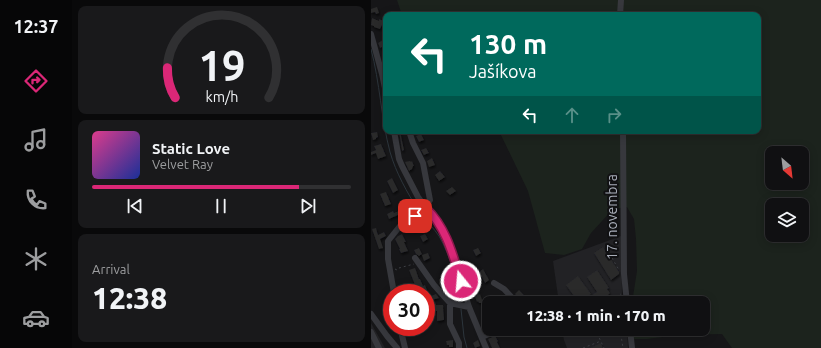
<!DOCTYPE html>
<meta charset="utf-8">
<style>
:root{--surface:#101012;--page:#19191b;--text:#f1f3f6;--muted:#9c9d9f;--line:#303032;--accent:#db2777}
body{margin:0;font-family:Ubuntu,sans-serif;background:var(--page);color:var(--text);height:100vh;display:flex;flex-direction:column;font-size:15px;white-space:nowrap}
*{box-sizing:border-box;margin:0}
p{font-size:13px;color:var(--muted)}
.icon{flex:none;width:22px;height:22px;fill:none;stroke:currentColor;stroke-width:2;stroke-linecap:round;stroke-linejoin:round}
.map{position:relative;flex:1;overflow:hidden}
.drawer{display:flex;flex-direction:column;gap:6px;padding:6px;background:#09090a;width:299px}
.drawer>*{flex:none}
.guide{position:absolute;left:12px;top:12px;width:378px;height:122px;border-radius:8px;box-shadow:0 2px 10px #0003,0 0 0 1px var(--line);background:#00695c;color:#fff;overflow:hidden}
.needle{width:26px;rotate:152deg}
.buttons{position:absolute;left:394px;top:146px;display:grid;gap:8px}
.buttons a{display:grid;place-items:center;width:44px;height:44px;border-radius:8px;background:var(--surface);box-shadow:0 2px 10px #0003,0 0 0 1px var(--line);font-size:20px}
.speed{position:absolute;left:12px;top:284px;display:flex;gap:8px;font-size:20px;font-weight:700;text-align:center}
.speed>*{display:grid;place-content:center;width:52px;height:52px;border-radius:50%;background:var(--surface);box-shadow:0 2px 10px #0003,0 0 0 1px var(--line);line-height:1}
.speed .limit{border:6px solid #d22;background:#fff;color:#111}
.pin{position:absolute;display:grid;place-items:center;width:34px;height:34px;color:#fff;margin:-17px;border-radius:8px;box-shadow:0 2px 6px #0006}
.me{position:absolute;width:44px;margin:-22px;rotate:343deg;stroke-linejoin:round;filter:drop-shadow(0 0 3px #0008)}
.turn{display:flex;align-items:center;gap:14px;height:84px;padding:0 20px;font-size:18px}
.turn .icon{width:52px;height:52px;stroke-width:2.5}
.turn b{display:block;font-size:28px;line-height:34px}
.lanes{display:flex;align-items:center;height:38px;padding:0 20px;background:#0003;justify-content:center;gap:20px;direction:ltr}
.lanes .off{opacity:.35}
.big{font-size:30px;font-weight:800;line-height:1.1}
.drawer .card{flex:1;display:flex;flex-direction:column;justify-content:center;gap:6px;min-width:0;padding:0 14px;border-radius:8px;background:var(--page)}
.drawer .dial{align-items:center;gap:0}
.dial svg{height:104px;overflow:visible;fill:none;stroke:var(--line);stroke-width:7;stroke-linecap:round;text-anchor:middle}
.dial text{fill:var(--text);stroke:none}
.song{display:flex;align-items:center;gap:12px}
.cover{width:48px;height:48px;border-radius:6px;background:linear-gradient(135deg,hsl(330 70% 55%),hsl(230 70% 35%))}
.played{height:4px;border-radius:2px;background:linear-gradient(90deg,var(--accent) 80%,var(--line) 80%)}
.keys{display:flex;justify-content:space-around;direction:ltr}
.trip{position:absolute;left:111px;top:296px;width:228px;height:40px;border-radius:8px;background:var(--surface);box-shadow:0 2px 10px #0003,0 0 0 1px var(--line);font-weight:800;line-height:40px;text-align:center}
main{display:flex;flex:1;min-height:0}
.dock{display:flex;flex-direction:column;width:72px;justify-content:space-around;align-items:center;background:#060607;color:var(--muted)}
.dock .icon{width:28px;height:28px}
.dock .current{color:var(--accent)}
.dock b{font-size:18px;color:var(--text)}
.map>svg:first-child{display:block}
.built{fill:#222225}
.green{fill:#1c231d;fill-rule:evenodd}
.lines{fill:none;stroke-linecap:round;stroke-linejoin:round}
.stream{stroke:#2c353c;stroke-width:1}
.building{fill:#29292c;filter:url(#shadow)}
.path{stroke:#3d3f44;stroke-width:1;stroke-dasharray:2 3;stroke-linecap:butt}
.minor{stroke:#37383d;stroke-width:6}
.route-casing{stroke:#8e194d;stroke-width:10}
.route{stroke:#db2777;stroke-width:7}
.labels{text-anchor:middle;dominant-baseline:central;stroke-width:4;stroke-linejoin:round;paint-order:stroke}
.street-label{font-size:14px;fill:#a8adb8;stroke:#111113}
</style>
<main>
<nav class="dock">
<b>12:37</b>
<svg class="icon current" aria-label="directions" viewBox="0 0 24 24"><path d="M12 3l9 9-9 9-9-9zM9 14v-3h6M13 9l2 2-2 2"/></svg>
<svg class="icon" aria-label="music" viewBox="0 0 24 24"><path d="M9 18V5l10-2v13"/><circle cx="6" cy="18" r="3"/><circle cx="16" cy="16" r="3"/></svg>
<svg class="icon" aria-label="phone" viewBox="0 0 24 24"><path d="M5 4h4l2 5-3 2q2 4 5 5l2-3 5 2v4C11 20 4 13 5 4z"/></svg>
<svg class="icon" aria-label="climate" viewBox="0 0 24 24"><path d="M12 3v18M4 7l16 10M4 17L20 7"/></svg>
<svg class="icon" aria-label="car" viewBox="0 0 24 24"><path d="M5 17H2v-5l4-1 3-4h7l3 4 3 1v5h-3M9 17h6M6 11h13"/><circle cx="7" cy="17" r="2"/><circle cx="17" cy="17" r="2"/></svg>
</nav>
<section class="drawer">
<div class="card dial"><svg viewBox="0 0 100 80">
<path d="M14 69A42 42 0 1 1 86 69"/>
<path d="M14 69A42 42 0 0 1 8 46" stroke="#db2777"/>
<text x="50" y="56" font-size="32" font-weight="700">19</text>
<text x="50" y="72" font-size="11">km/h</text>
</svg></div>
<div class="card">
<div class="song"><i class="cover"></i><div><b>Static Love</b><p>Velvet Ray</p></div></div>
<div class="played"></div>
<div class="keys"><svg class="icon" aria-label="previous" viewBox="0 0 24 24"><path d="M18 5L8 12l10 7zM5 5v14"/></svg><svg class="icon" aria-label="pause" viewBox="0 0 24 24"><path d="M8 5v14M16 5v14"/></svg><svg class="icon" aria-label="next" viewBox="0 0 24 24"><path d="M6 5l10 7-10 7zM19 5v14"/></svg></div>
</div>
<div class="card"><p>Arrival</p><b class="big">12:38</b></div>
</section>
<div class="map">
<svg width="450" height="348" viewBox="0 0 450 348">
<defs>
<filter id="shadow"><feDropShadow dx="1" dy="2" stdDeviation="1" flood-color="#0009"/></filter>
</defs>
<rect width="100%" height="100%" fill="#161618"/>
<path class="built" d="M250,236l1,58 2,9h-65l-6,-42z
M0,323l14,25h-14z
M191,329h65l1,19h-61l-3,-8z"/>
<path class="green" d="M26,0h424v348h-89l-10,-14 -44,1 -31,4h-14v-10h70v-26h-71l5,-32 -1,-32 -2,-20 -7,-12 -14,2 -22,24 -9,16 -18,6 -19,-2 -17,-62 -29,-60h259v-116h-356zM401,153h30v30h-30zM401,205h30v30h-30z"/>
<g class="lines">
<path class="stream" d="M0,49c9,34 10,69 19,103 6,21 17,40 28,58
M50,214c5,8 13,14 18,22 12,21 17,43 21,66
M90,309l3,28 3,11"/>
</g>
<path class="building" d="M6,7l2,6 -3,1 -1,-2 -4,1v-4z
M1,18l7,3v-2l5,2 -4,8 -6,-2v-1l-3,-1z
M12,40l3,5v11h-1l-3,-9 -2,1 -2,-5z
M28,131h1l4,19 -2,1z
M6,132l1,5 -2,1v1l-3,1 -2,-7z
M50,134l3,6 -5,2 -3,-6z
M10,144l5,12 -8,3 -2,-6 -5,2v-3l5,-2 -2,-4z
M55,148l3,5 -5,2 -3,-5z
M61,158l3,7 -6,2 -2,-6z
M39,161l1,1 1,-1 2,5h-1l-1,3 -3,2 -4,-9z
M69,171l5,6 -6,4 -4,-6z
M21,178l6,12 -5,3 -6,-12z
M81,187l4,4 -6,4 -4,-4z
M15,192l5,12 -6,2 -5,-12z
M38,208l2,4 -7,4v2l-4,2 -2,-5 -9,4 -2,-5 6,-3 1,2 7,-3 1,1z
M47,223l2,4 -6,4 -3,-4z
M5,228l2,7 6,-3 2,4 -6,3 3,9 -4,1 -7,-20z
M31,234l4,8h-2l4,9 -7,2 -2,-4h1l-5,-10 3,-3z
M54,234l3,5 -5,3 -3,-6z
M232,247l16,25v2l-8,6 -17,-27z
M48,248l3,6 -3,2 -3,-2 -2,-4z
M107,248l3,5 -5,3 -3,-6z
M57,253l2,5 -6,3 -2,-6z
M102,263l6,17 -2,1 -7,-17z
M44,268l4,11h1l3,7 2,-1 3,8h-22l-1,-4 10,-4 -6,-15z
M112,269l6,11 -4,3 -6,-11z
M226,270l12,18 -2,1 3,4 -2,2 5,8h-14l-6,-9 4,-2 -10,-15z
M207,276l13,18 -12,9 -13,-18z
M68,279h5l1,8h-3l-3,-3z
M148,290l6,6 -4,5 -6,-7z
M107,293l1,2 1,-1 3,9h-4l-1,-2 -1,1 -2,-5 2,-1 -1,-2z
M65,294l3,4 -7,2 -1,-4z
M64,302l1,3h7l1,15 -7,1v-10h-2l-3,-8z
M124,336l3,5 -1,1 3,6h-8l-4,-9z
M82,340v7h-4v-2h-2l-1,-4z
M107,340l2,6 -5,2 -2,-5z
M230,343l2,5h-13z"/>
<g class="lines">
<path class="path" d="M241,258l7,12
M24,269l2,1 2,-2 15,-4
M244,303l-3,-5 9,-4
M224,329l9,19
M249,329l3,19
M212,348l18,-7"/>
<path class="minor" d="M249,15l1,-15
M0,34l11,40 4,19
M23,131l5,28 3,7 16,31 8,11 6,6 12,19 9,21 16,53 17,41
M252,131l1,143 3,29
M44,258l19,27 16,18
M123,283l10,6 13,14
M23,293l-6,-34v-18l12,-15 24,-16 6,-10 -7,-37 -10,-20 -4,-12
M0,314l16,22 10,12
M29,327l5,21
M259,329l2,19
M0,332l8,16
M111,337l17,-8
M88,348v-5l-9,-19v-21l19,4"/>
</g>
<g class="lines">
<g class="route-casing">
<path id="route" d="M44,216l11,-8c20,19 27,47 35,73"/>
</g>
<use href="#route" class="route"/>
</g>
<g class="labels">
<g class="street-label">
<text transform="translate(241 217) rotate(-90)">17. novembra</text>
</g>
</g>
</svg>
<div class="buttons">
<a><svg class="needle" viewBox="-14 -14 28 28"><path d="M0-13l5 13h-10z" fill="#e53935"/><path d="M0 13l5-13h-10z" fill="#9c9d9f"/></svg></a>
<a><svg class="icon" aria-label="layers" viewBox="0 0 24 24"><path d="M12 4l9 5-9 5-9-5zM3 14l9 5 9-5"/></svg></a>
</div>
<div class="speed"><div class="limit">30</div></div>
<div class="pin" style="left:44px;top:216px;background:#d93025"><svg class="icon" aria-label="arrive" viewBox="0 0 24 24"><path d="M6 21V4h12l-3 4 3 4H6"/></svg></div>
<svg class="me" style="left:90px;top:281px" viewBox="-20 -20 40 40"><circle r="17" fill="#db2777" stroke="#fff" stroke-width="3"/><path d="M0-11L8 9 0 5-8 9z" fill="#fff"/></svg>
<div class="trip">12:38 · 1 min · 170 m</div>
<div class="guide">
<div class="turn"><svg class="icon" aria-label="left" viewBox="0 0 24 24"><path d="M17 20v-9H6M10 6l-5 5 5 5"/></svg><div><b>130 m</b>Jašíkova</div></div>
<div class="lanes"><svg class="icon" aria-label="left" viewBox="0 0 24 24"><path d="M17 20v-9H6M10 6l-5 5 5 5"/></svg><svg class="icon off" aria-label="ahead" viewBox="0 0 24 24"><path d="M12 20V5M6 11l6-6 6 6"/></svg><svg class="icon off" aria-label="right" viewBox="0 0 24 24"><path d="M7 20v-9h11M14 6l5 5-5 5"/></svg></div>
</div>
</div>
</main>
